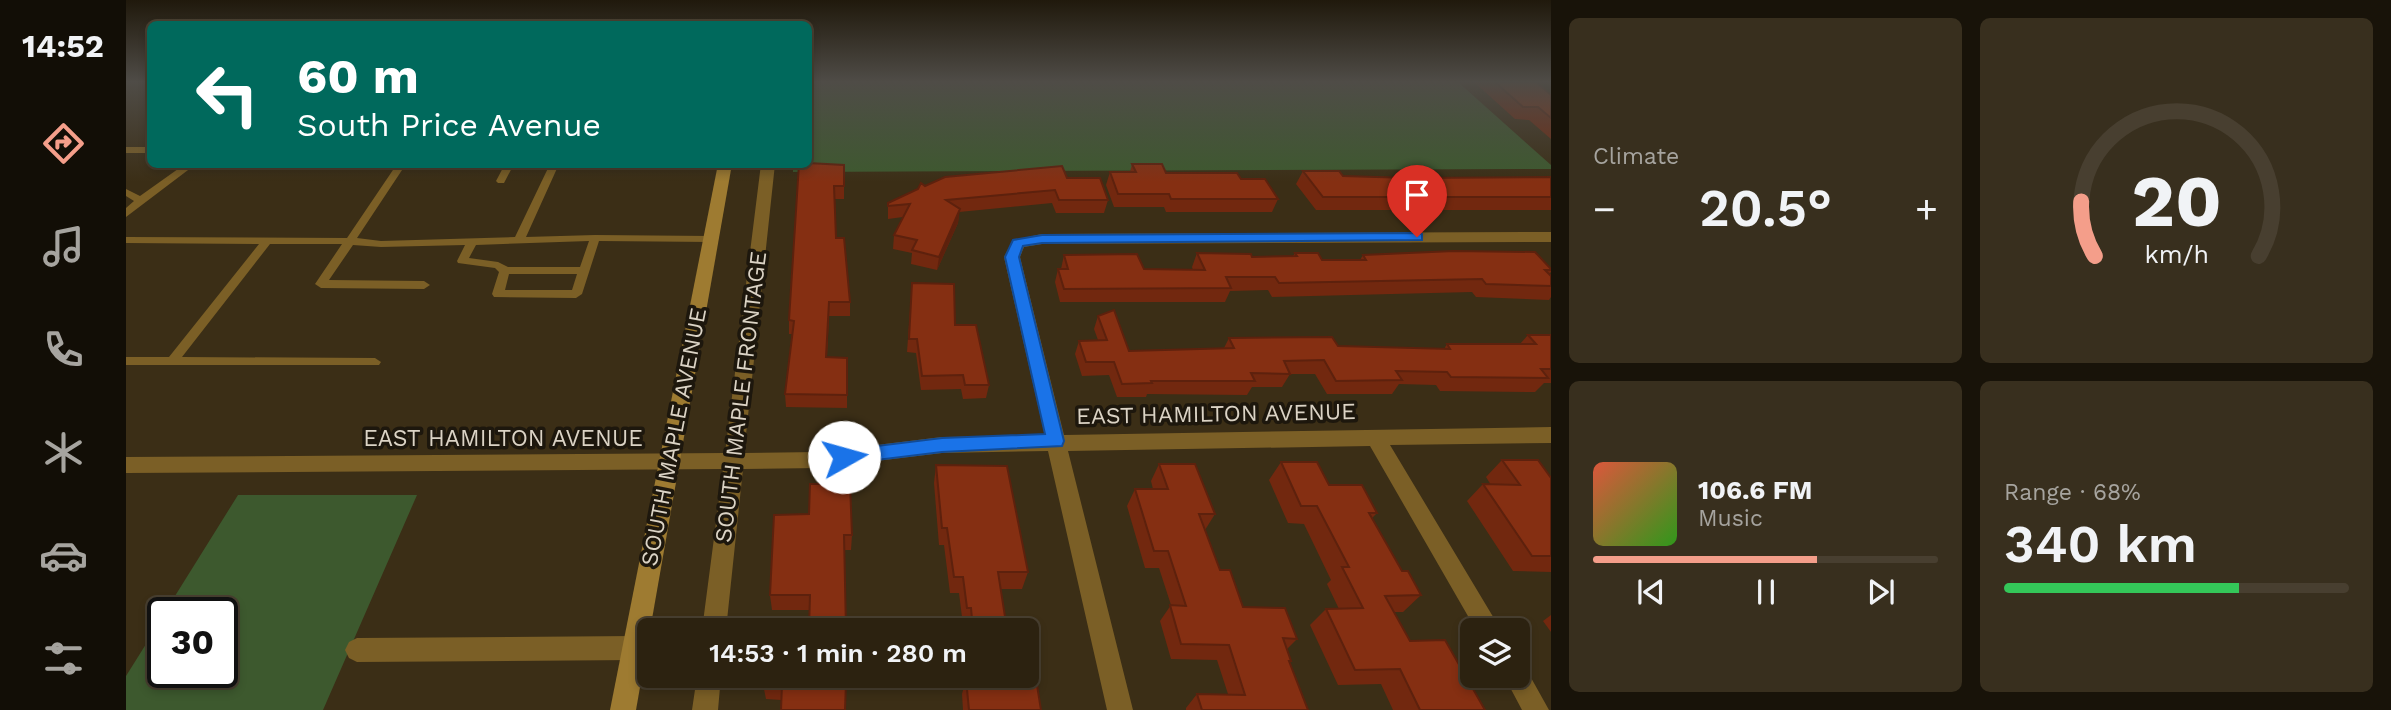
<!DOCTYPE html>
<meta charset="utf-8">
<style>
:root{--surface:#2c2210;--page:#382f1e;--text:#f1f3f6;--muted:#a6a49f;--line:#483f30;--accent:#f49e8a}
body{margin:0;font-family:"Work Sans",sans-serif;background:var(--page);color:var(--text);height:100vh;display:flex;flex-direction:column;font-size:26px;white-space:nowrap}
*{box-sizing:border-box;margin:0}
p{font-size:23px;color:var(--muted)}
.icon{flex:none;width:38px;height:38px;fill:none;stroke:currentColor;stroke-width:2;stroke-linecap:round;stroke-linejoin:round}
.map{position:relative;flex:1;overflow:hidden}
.sheet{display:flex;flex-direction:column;gap:18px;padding:18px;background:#181309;width:840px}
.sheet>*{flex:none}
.top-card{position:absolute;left:21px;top:21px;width:665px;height:147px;border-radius:10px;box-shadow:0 4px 10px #0003,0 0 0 2px var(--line);background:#00695c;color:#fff;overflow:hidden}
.tools{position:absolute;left:1334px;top:618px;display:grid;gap:14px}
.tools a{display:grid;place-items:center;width:70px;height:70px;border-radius:10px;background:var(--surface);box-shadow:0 4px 10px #0003,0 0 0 2px var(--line);font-size:35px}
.speed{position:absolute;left:21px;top:597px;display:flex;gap:14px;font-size:35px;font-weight:700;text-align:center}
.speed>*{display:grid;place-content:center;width:91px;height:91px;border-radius:50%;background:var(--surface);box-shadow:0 4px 10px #0003,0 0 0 2px var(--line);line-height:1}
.speed .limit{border:4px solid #111;border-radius:10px;background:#fff;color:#111}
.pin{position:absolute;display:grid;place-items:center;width:60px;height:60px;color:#fff;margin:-72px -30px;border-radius:50% 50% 50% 0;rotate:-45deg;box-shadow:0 0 7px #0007}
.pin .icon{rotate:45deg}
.me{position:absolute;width:77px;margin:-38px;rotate:83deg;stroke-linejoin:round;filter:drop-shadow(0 0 5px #0008)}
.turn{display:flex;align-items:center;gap:24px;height:147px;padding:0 35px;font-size:32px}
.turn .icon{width:91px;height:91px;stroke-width:2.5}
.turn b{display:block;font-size:49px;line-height:60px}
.big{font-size:52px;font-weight:600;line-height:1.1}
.sheet .card{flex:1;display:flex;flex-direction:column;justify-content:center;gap:10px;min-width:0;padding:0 24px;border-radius:10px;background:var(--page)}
.sheet .dial{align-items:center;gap:0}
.dial svg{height:182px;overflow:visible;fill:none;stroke:var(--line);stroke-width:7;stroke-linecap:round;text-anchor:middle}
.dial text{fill:var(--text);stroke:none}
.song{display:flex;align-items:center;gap:21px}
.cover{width:84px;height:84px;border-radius:10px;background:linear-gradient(135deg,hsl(10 70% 55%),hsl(110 70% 35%))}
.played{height:7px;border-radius:4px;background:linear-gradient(90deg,var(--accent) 65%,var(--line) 65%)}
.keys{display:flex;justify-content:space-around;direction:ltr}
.heat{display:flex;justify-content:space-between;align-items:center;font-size:38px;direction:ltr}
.charge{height:10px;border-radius:5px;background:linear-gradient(90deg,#34c759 68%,var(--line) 0)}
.sheet .tiles{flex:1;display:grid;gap:18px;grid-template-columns:repeat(2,1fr)}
.trip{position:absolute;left:511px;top:618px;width:402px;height:70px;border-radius:10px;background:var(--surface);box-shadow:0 4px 10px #0003,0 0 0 2px var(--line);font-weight:600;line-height:70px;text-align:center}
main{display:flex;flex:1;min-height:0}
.tab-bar{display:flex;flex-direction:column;width:126px;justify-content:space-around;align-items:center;background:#120e06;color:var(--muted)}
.tab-bar .icon{width:49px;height:49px}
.tab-bar .on{color:var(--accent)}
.tab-bar b{font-size:32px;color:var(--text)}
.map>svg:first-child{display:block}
.green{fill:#3d592e}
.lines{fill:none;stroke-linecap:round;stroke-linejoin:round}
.lane{fill:#7b5f26;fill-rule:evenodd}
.street{fill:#7b5f26;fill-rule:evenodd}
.secondary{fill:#9e7b31;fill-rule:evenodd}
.wall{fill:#72280f}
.shaded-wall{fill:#5d210d}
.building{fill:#852f12;stroke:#5d210d;stroke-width:2}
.route{fill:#1a73e8;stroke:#114b97;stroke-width:2}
.labels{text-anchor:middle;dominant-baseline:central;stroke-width:7;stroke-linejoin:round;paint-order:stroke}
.street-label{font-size:23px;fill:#dbd3c5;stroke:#1d170d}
</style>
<main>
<nav class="tab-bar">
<b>14:52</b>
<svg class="icon on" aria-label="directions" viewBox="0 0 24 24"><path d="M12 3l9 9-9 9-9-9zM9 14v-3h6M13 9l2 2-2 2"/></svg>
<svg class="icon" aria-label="music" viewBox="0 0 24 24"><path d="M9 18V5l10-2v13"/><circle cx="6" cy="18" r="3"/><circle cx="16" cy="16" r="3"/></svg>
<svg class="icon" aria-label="phone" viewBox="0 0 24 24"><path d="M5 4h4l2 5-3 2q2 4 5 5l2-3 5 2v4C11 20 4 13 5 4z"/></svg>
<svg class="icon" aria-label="climate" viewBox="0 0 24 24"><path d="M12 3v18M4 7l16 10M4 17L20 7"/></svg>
<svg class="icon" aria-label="car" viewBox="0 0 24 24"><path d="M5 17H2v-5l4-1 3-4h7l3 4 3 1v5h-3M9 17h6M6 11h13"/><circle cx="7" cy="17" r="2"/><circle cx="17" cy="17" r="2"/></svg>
<svg class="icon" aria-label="filters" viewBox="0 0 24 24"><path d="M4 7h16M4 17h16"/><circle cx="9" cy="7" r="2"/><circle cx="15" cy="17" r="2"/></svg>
</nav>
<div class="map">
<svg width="1425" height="710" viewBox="0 0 1425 710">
<rect width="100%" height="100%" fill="#3b2e16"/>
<path class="green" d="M683,82h649l93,83v4l-758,3v-7l15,-1z
M112,495h179l-94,215h-197v-34l37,-59v55h59v-60h-57z"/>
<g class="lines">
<path class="lane" d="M0,147h24v6h-24z
M59,164h11l-70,53v-9l8,-7 -8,-5v-7l14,7z
M271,164h9l-49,74 24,3 134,-4 35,-73h9l-33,73 69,-2 116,1 5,3 -5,3 -112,-1 -17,53 -6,4 -82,-1 -2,-3 7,-22 -4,-4 -37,-5 -1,-2 8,-16 -84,2 -28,-2 -24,35 95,1 6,4 -6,4 -103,-1 -6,-4 27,-40h-72l-88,113 193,1 6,4 -2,3h-253v-8h43l90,-113 -133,-1v-6l221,1zM463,241l-9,26h-72l-10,-5 -29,-4 7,-13zM383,274h68l-5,16h-67z
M379,164h9l-10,19h-6l-2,-2z"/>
<path class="street" d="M635,164h14l-31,289 75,-1 123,-15 103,-1 -41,-179 9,-17 29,-6 509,-2v10l-509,2 -18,3 -4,10 44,178 487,-8v16l-161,2 111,185h-25l-106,-184 -302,5 65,259h-26l-59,-259 -106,2 -123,15 -76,1 -17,161h-24l21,-161 -597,4v-16l599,-4z
M509,636l8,4 4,8 -4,8 -8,4 -278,2 -8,-4 -4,-8 4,-8 8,-4z
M1391,664l8,3 24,43h-27l-18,-34h13z
M571,676h24l-3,34h-26z"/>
<path class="secondary" d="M592,164h14l-96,546h-26z"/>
</g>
<path class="wall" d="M1348,82h62l15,13v44l-22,-19 -14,-1z
M673,164l45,1v34h-9l1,39 14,64v14h-21l-2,41 20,1v50l-61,-1 -1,-13 8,-60h-4v-14z
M1006,164l34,9 75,6 37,20 -6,13h-106l-2,-5h-50l-8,-22 4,-13h20z
M1177,171l40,5 67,2 141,-1v33h-235l-20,-26z
M941,178l41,22 -4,13h-48l-4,-10 -93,9 -1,11 -21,47 -26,-6 1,-11 -19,-4 1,-14 9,-18 -15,2v-16l37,-17z
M1071,253l55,4 41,-1 2,-3 27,7h38l3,-5 188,14v3l-2,2 2,12v11l-2,3 -73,-3 -4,-5 -200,5 -4,-7 -38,1 -5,11h-165l-5,-20 3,-13h3l3,-14 80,14 49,1 -1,-3z
M786,283l43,42 34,60 -3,13 -23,1 -2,-10 -40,1 -5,-37 -9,-1z
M972,316l31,35 95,-3 5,-10 109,8 106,3 3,-5h73l8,-9h23v48h-7l-9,9 -95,-1 -4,-6 -37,-1 -7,10h-65l-12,-20h-25l-8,13h-30l-5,8 -100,-1 -1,3h-29l-8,-22 -27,1 -7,-22 4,-13 19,-1 -4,-11z
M1376,460l49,18v94l-38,-1 -46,-70 16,-17 8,1 -5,-8z
M1155,462l48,23 48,28 -5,5 30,53 19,24 -18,17h-9l16,29 75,69h-92l-12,-26 -43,1 -28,-60 16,-16h13l-12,-25 4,-4 -27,-56 -16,-1 -19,-43z
M1033,464l56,50 -10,16 15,40 23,37 54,32 -10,10 4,12 -2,2 19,47h-122v-2l11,-14h31l-11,-34 -46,-1 -11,-38 11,-16 -12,-37h-14l-18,-62 8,-17h18l-2,-8z
M810,465l71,1 21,106 -6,17h-21l5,34h21l14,87h-78l-1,-16 4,-15 6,1v-4h55v-46h-60v-5h-4l-4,-32h-9l-6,-48h-5l-5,-62z
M648,515l78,20 -1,15h-7l-34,60h-38l-2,-15z
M1425,615v17l-8,-11z
M698,676l-43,24 -15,-1 -3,-15z"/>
<path class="shaded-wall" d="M834,209l-2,14 -21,47 2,-13z"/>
<path class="building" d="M1369,82h41l15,13v23l-13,-11h-15z
M682,163l36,2v21h-10l2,52h8l6,64h-21l-3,55 21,1v37l-62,-1 9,-73 -5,-1 10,-156h9z
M1006,164h30l4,9h71l4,6h24l13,20h-107l-2,-5h-51l-8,-22h26z
M936,166l5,12h33l8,22h-49l-4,-10 -109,10 14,9 -21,48 -27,-7 5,-10 -23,-5 16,-31 -22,2v-3l30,-14 3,-6 4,3 20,-9z
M1177,171h36l4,5 67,2 141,-1v20h-228z
M1328,251l81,1 16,17v1h-6l6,6v10l-65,-2 -4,-5 -203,4 -4,-6h-49l5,11 -167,1 -6,-20h10l-4,-14 73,-1 7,15 61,1 -8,-17 54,1 1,3 45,-1 -2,-3h23l4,7h44l-3,-5z
M786,283l42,1 1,41h21l13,60h-24l-2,-10 -41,1 -5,-37h-8z
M988,310l15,41 105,-3 -5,-10 103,-1 6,9 112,3 -3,-5h89l-8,-9h23v34h-10l7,9 -97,-1 -4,-5 -51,-1 6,9 -66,1 -12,-21 -40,1 6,13 -39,-1 4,8h-104l1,2 -30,1 -8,-22h-28l-7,-21 28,-1 -9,-24z
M1376,460h36l13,18v78h-19l-49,-72 37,1z
M1155,462h36l12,23h33l15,28h-8l33,58h6l13,24 -36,1 25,45 35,-1 40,70h-65l-20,-41 -45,1 -29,-61 37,-1 -21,-41h7l-32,-61h-16z
M1033,464h36l20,50h-16l21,56h10l13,37 42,1 12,31 -14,-1 8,23h-2l19,49h-106l-5,-16 48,1 -16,-50 -48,-1 -11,-39 16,1 -18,-55h-14l-19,-62h33z
M810,465l71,1 21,106h-30l8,51h21l14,87h-72l-3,-31 12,1v-4h49v-46h-54l-2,-22h-4l-4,-31h-9l-7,-49h-5z
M684,484h40l2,51h-8l2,95h-37l1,-35h-40l4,-80 35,-1z
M638,676h59v6h23l-1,28h-64l1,-26h-19z"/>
<linearGradient id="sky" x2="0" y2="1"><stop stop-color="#20190c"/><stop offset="0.45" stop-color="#4f4c47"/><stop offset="1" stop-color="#4f4c47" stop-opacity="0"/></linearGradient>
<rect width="1425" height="182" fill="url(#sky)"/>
<path class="route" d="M1291,233l5,1v6l-380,3 -19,3 -4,11 45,184 -2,5 -120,6 -98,12 -7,-2 -2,-5 2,-5 7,-2 98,-12 103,-4 -40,-177 8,-17 29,-5z"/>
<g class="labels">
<g class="street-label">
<text transform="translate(615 397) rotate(-83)">SOUTH MAPLE FRONTAGE</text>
<text transform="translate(1090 414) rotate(-1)">EAST HAMILTON AVENUE</text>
<text transform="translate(548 437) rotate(-79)">SOUTH MAPLE AVENUE</text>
<text x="377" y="438">EAST HAMILTON AVENUE</text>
</g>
</g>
</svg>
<div class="tools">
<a><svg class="icon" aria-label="layers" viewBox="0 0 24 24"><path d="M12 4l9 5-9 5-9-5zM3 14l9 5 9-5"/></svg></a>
</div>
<div class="speed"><div class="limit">30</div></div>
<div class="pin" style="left:1291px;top:237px;background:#d93025"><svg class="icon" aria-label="arrive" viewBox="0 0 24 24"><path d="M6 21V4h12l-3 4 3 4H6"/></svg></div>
<svg class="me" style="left:718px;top:457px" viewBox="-20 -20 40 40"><circle r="19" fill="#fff"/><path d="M0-13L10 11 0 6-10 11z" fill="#1a73e8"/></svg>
<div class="trip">14:53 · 1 min · 280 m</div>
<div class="top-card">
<div class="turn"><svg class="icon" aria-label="left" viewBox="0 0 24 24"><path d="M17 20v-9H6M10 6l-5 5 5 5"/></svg><div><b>60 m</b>South Price Avenue</div></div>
</div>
</div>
<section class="sheet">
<div class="tiles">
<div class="card"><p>Climate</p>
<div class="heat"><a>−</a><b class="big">20.5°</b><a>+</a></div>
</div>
<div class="card dial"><svg viewBox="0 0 100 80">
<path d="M14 69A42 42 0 1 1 86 69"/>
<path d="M14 69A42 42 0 0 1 8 45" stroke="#f49e8a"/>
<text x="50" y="56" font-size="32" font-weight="700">20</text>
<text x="50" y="72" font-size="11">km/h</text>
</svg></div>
<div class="card">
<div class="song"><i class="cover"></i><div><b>106.6 FM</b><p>Music</p></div></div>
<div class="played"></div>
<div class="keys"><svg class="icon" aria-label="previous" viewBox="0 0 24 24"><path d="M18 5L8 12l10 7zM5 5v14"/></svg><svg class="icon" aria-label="pause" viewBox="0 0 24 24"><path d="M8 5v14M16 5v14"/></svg><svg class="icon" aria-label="next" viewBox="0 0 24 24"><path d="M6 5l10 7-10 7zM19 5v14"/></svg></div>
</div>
<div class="card"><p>Range · 68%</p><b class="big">340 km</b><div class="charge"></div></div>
</div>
</section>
</main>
